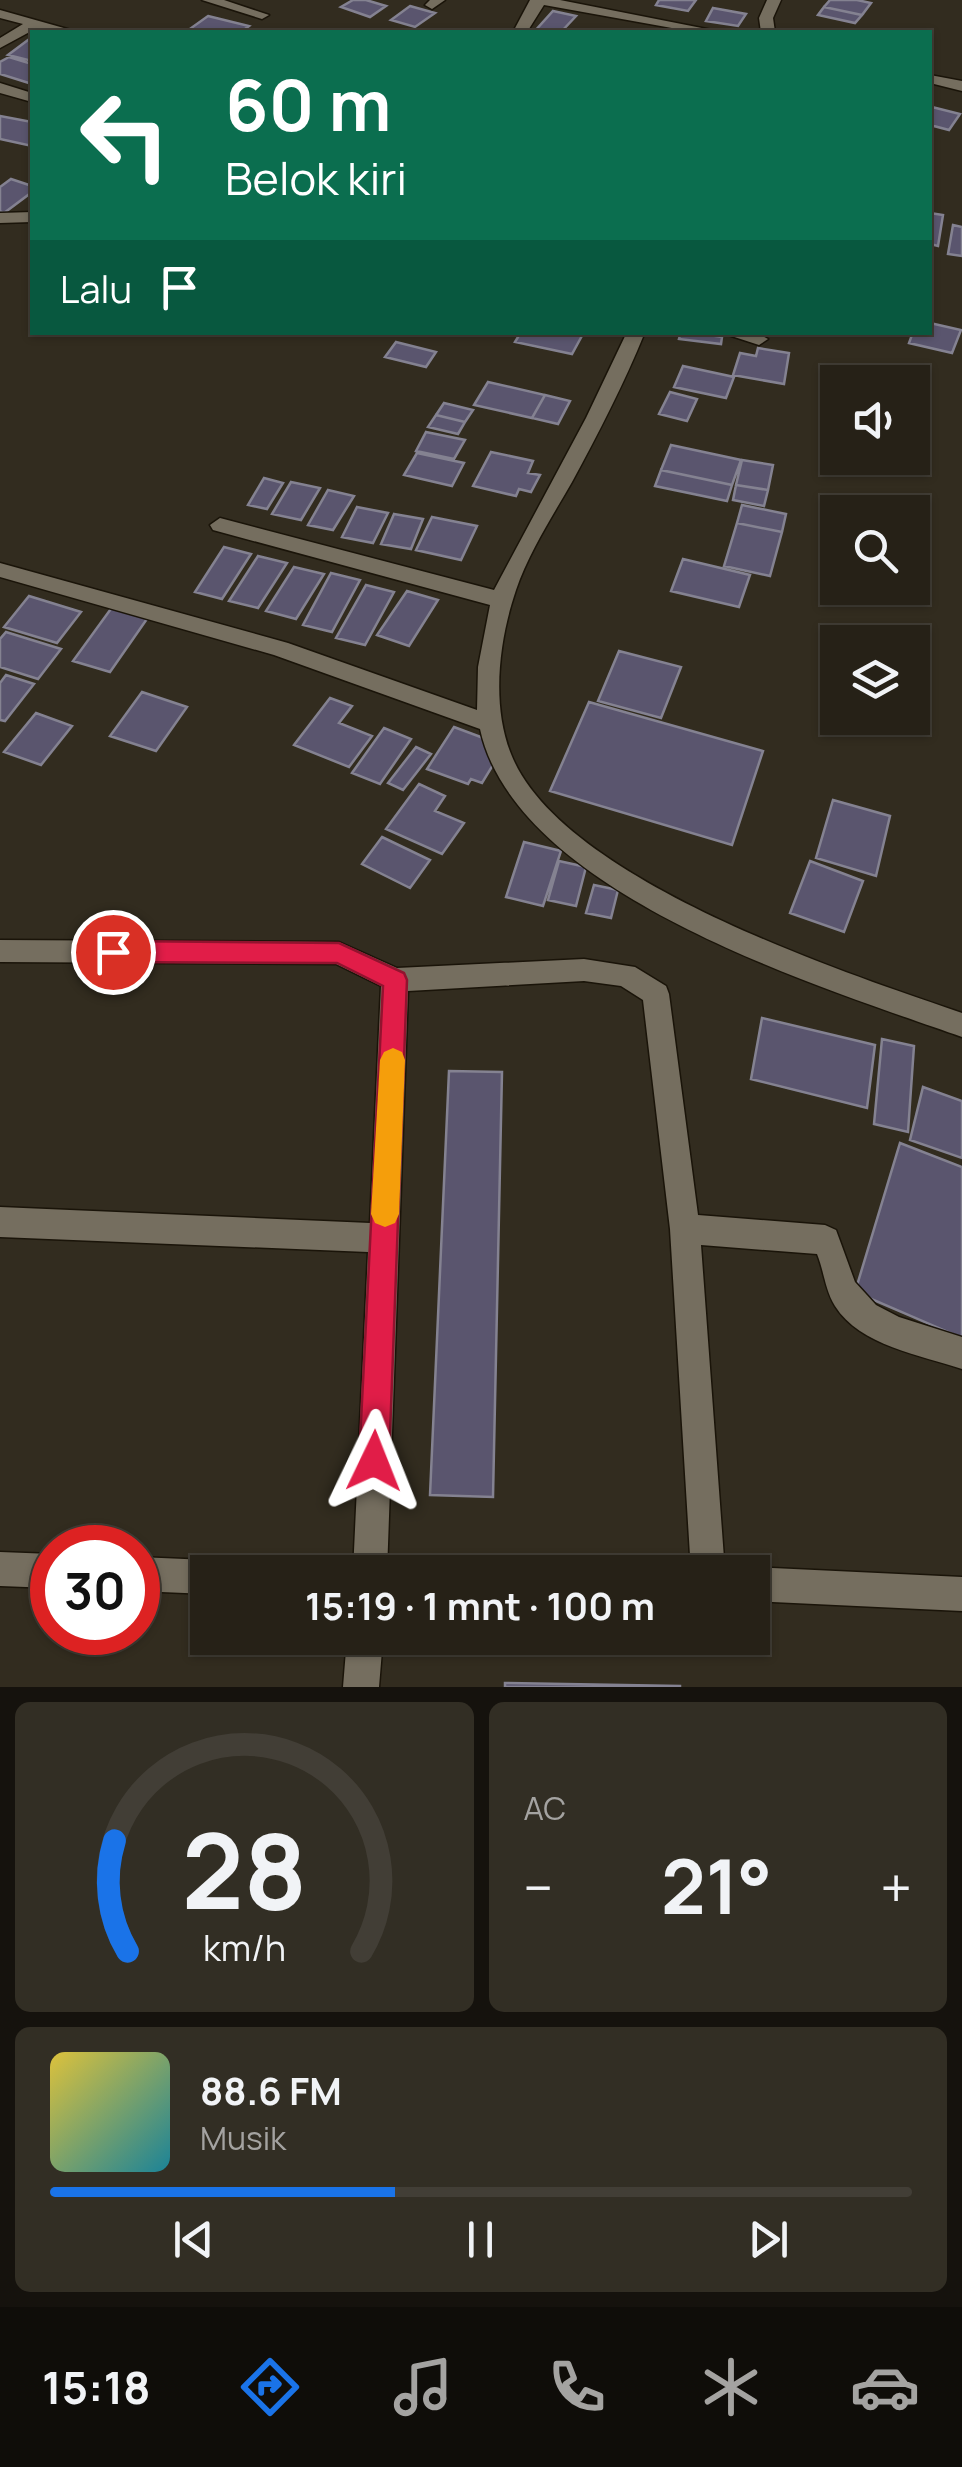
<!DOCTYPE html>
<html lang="id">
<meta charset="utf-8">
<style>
:root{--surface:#262117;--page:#322e24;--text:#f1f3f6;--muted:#a4a3a1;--line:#423e36;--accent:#1a73e8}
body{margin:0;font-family:Manrope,sans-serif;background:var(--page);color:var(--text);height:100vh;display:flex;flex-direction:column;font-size:38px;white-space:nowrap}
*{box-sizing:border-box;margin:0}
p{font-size:32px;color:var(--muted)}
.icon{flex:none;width:55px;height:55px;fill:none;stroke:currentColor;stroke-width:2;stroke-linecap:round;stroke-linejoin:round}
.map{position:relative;height:1687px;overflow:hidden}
.sheet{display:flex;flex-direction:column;gap:15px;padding:15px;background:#15120d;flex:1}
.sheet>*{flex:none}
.guide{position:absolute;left:30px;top:30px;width:902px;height:305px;border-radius:0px;box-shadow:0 2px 8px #0004,0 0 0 2px var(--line);background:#0b6e4f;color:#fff;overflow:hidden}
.buttons{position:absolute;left:820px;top:365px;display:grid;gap:20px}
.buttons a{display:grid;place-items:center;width:110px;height:110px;border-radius:0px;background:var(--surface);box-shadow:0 2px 8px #0004,0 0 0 2px var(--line);font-size:50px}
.speed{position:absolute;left:30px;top:1525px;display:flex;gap:20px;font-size:50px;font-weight:700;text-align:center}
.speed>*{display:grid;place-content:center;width:130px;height:130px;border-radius:50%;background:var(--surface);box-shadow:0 2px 8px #0004,0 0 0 2px var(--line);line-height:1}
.speed .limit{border:15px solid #d22;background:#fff;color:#111}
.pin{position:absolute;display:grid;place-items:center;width:85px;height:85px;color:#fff;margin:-42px;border:5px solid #fff;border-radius:50%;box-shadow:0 2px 10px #0007}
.me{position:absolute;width:110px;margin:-55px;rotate:2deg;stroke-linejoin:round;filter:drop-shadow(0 0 8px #0008)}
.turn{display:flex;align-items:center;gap:35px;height:210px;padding:0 30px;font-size:45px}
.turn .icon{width:130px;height:130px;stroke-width:2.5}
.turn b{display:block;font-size:70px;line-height:85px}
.then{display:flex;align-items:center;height:95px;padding:0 30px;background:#0003;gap:20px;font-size:38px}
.big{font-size:75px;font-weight:700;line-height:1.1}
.sheet .widget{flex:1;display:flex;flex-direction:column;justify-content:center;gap:15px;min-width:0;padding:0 35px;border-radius:15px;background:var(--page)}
.sheet .dial{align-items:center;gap:0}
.dial svg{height:260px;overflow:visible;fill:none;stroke:var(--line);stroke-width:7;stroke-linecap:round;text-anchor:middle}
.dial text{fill:var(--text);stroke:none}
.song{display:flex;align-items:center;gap:30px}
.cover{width:120px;height:120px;border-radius:15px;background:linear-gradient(135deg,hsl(50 70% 55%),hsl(190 70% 35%))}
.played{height:10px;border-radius:5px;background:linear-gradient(90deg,var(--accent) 40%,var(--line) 40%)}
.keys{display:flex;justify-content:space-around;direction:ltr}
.heat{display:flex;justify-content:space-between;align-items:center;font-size:55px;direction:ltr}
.sheet .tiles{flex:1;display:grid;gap:15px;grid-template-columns:1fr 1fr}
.widget:last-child{grid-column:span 2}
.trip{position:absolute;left:190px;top:1555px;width:580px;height:100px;border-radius:0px;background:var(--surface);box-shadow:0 2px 8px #0004,0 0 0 2px var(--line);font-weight:700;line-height:100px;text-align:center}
.menu{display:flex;height:160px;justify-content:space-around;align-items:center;background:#0f0d09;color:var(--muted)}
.menu .icon{width:70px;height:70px}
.menu .selected{color:var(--accent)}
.menu b{font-size:45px;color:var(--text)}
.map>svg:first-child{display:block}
.building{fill:#5a556e;stroke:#848291;stroke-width:2.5}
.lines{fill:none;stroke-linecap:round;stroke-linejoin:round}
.minor-casing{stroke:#1a1409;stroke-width:3}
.minor{fill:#756e5f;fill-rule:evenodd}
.route{fill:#e11d48;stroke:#92132f;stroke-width:2.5}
.slow{fill:#f59e0b}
</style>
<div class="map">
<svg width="962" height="1687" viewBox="0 0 962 1687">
<rect width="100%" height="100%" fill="#322c1f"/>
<path class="building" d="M353,0h13l20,6 -16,11 -29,-10z
M659,0h37l-8,11 -32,-6z
M830,0h27l14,3 -9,12 -38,-8z
M410,6l25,7 -20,14 -24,-7z
M824,7l38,8 -7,8 -37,-8z
M713,8l33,6 -8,12 -32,-5z
M553,11l23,5 -15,16h-27z
M208,16l41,10 -8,6 -54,-1z
M32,37v24l-24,-6z
M9,57l23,7v20l-32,-10v-12z
M932,107l28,7 -11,16 -19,-5z
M0,116l32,6v24l-32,-7z
M11,179l21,7v6l-28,21 -4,-2v-24z
M930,213l13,2 -5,31 -8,-2z
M953,225l9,2v29l-14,-2z
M930,323l31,7 -9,23 -43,-10 4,-11h17z
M521,332h63l-12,22 -57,-12z
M681,332h9l32,5 -1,7 -42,-5z
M396,342l40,10 -10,15 -41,-10z
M758,348l31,5 -5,31 -51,-9 7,-22 16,3z
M683,366l51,11 -8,21 -52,-11z
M488,382l57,13 -13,23 -58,-13z
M670,392l27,7 -10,22 -28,-7z
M545,395l25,6 -12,23 -26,-6z
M444,403l29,7 -8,12 -29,-7z
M436,415l29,7 -7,12 -30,-7z
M426,432l39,8 -11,19 -38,-8z
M671,445l70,15 -9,25 -71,-15z
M491,452l42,9 -5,12 12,2 -9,17 -12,-3 -3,7 -43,-10z
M417,453l47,10 -12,23 -48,-11z
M742,460l31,5 -5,25 -32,-5z
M661,470l71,15 -5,16 -72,-15z
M264,478l19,5 -16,26 -19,-4z
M291,482l29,6 -19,32 -29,-6z
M736,485l32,5 -4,16 -31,-6z
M328,490l26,6 -21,34 -25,-5z
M742,505l44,9 -4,18 -45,-9z
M357,507l31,6 -15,30 -31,-6z
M394,514l29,5 -12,30 -30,-5z
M432,517l45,9 -16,34 -45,-10z
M737,523l45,9 -12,44 -46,-10z
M224,547l27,7 -29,45 -27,-7z
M258,556l29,7 -29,45 -29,-7z
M683,559l67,16 -11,32 -68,-16z
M294,567l30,7 -28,45 -30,-8z
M331,573l29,7 -28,52 -29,-7z
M366,585l28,7 -29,53 -29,-7z
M407,591l31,9 -29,46 -32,-11z
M29,596l52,16 -24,31 -53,-16z
M113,606l36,10 -39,56 -37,-11z
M6,632l55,17 -23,30 -38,-12v-28z
M619,651l62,16 -20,51 -63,-17z
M6,675l28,9 -29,37 -5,-1v-37z
M142,692l45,15 -31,44 -46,-15z
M330,698l22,8 -13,17 33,13 -23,31 -55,-22z
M589,702l174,49 -31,94 -182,-54z
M36,713l36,13 -31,39 -37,-13z
M454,727l40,15 -5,9 10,4 -17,28 -11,-4 -3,5 -41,-15z
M384,728l27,11 -31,45 -28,-11z
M416,747l15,7 -28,36 -15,-7z
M419,784l26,12 -10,15 29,12 -22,31 -56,-25z
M833,800l57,16 -14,60 -60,-18z
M382,837l48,23 -20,28 -48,-24z
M524,842l37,9 -18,55 -37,-9z
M559,861l27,6 -10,39 -28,-6z
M810,861l53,20 -19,51 -54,-19z
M594,885l24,5 -7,28 -25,-5z
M762,1018l113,27 -8,63 -116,-29z
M882,1039l32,7 -6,86 -34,-8z
M449,1071l53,1 -9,425 -63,-2z
M923,1087l39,14v57l-52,-18z
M900,1143l62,24v171l-107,-46z
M505,1683l175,3v1h-175z"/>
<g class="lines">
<g class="minor-casing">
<path id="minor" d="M202,0h22l45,15 -7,4z
M430,0h15l-13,9 -7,-4z
M530,0h30l162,32h-28l-150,-27 -17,27h-14z
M767,0h14l-8,18 2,14h-14l-2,-14z
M0,10l78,22 -41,-4 -37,20v-10l23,-14 -23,-6z
M930,75l32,6v10l-32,-8z
M0,83l32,10v9l-32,-9z
M32,212v10l-32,1v-10z
M627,332h18c-21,52 -47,102 -73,150 -20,35 -43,70 -56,108 -17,50 -25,114 -5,164 49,125 331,218 451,259v24c-141,-50 -446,-143 -482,-308l-206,-74 -274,-78v-14l288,80 189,67 1,-43 12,-62 -277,-75 -3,-5 10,-7 274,72 92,-172z
M719,332h36l13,7 -9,6z
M0,940l339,2 58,26 187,-9 51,8 31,19 3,8 29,221 127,10 11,5 19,52 21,23 23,12 63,20v32c-41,-14 -102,-23 -127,-63 -10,-16 -11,-35 -18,-52l-116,-9 24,327h-34l-21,-343 -27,-229 -22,-14 -37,-5 -176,10 -21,581h-34l15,-320 -368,-15v-30l370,16 11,-237 -45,-22 -336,-2z
M0,1552l52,2v34l-52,-2z
M138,1557l70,3 12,5 3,7h-15v22l-70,-3z
M752,1567l210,10v34l-210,-10v-29h-13z
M347,1638h36l-4,49h-36z"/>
</g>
<use href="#minor" class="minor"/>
</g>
<path class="route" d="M113,941l226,2 65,30 3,7 -18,481 -4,11 -11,4 -10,-4 -5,-11 24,-475 -46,-23 -224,-1 -12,-10z"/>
<path class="slow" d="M393,1048l9,4 3,8 -6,154 -4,9 -10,4 -10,-4 -4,-9 9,-154 4,-8z"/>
</svg>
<div class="buttons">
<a><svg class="icon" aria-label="sound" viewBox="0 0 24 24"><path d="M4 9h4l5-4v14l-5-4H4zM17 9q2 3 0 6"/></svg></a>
<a><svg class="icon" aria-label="search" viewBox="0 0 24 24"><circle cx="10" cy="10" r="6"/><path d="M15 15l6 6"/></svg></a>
<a><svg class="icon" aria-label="layers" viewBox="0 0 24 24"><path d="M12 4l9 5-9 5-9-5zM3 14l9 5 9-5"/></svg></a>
</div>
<div class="speed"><div class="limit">30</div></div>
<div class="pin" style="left:113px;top:952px;background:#d93025"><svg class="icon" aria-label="arrive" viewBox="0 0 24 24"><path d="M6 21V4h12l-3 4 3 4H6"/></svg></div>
<svg class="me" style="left:374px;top:1461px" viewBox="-20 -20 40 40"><path d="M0-17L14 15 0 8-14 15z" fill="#e11d48" stroke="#fff" stroke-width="4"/></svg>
<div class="trip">15:19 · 1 mnt · 100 m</div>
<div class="guide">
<div class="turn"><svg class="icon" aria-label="left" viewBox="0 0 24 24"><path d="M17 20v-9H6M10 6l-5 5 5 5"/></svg><div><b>60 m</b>Belok kiri</div></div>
<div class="then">Lalu<svg class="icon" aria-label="arrive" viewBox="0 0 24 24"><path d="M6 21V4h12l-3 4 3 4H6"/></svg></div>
</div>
</div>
<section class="sheet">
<div class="tiles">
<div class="widget dial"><svg viewBox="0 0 100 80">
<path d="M14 69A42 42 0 1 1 86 69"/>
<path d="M14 69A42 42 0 0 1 10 35" stroke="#1a73e8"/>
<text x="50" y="56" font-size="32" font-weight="700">28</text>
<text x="50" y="72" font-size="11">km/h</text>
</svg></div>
<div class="widget"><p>AC</p>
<div class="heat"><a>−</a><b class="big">21°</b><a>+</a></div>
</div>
<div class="widget">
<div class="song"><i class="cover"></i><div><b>88.6 FM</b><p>Musik</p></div></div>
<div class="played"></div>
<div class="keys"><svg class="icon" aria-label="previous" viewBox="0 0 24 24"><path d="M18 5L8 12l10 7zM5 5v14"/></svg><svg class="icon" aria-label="pause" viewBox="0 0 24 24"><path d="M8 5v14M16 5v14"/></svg><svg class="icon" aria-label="next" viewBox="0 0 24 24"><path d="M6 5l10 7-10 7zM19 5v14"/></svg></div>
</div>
</div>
</section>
<nav class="menu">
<b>15:18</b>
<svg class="icon selected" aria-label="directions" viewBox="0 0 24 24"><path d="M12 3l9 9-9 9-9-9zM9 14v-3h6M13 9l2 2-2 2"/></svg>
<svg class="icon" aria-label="music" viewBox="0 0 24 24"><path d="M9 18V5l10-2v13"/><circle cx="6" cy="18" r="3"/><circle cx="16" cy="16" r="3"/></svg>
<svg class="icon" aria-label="phone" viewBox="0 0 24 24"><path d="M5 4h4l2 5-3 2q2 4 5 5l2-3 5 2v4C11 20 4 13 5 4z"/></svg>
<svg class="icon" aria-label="climate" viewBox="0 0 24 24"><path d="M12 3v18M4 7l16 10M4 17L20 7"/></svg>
<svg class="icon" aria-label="car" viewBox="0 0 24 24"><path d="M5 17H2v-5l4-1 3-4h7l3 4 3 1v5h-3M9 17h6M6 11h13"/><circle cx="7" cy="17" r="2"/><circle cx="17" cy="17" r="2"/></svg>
</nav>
